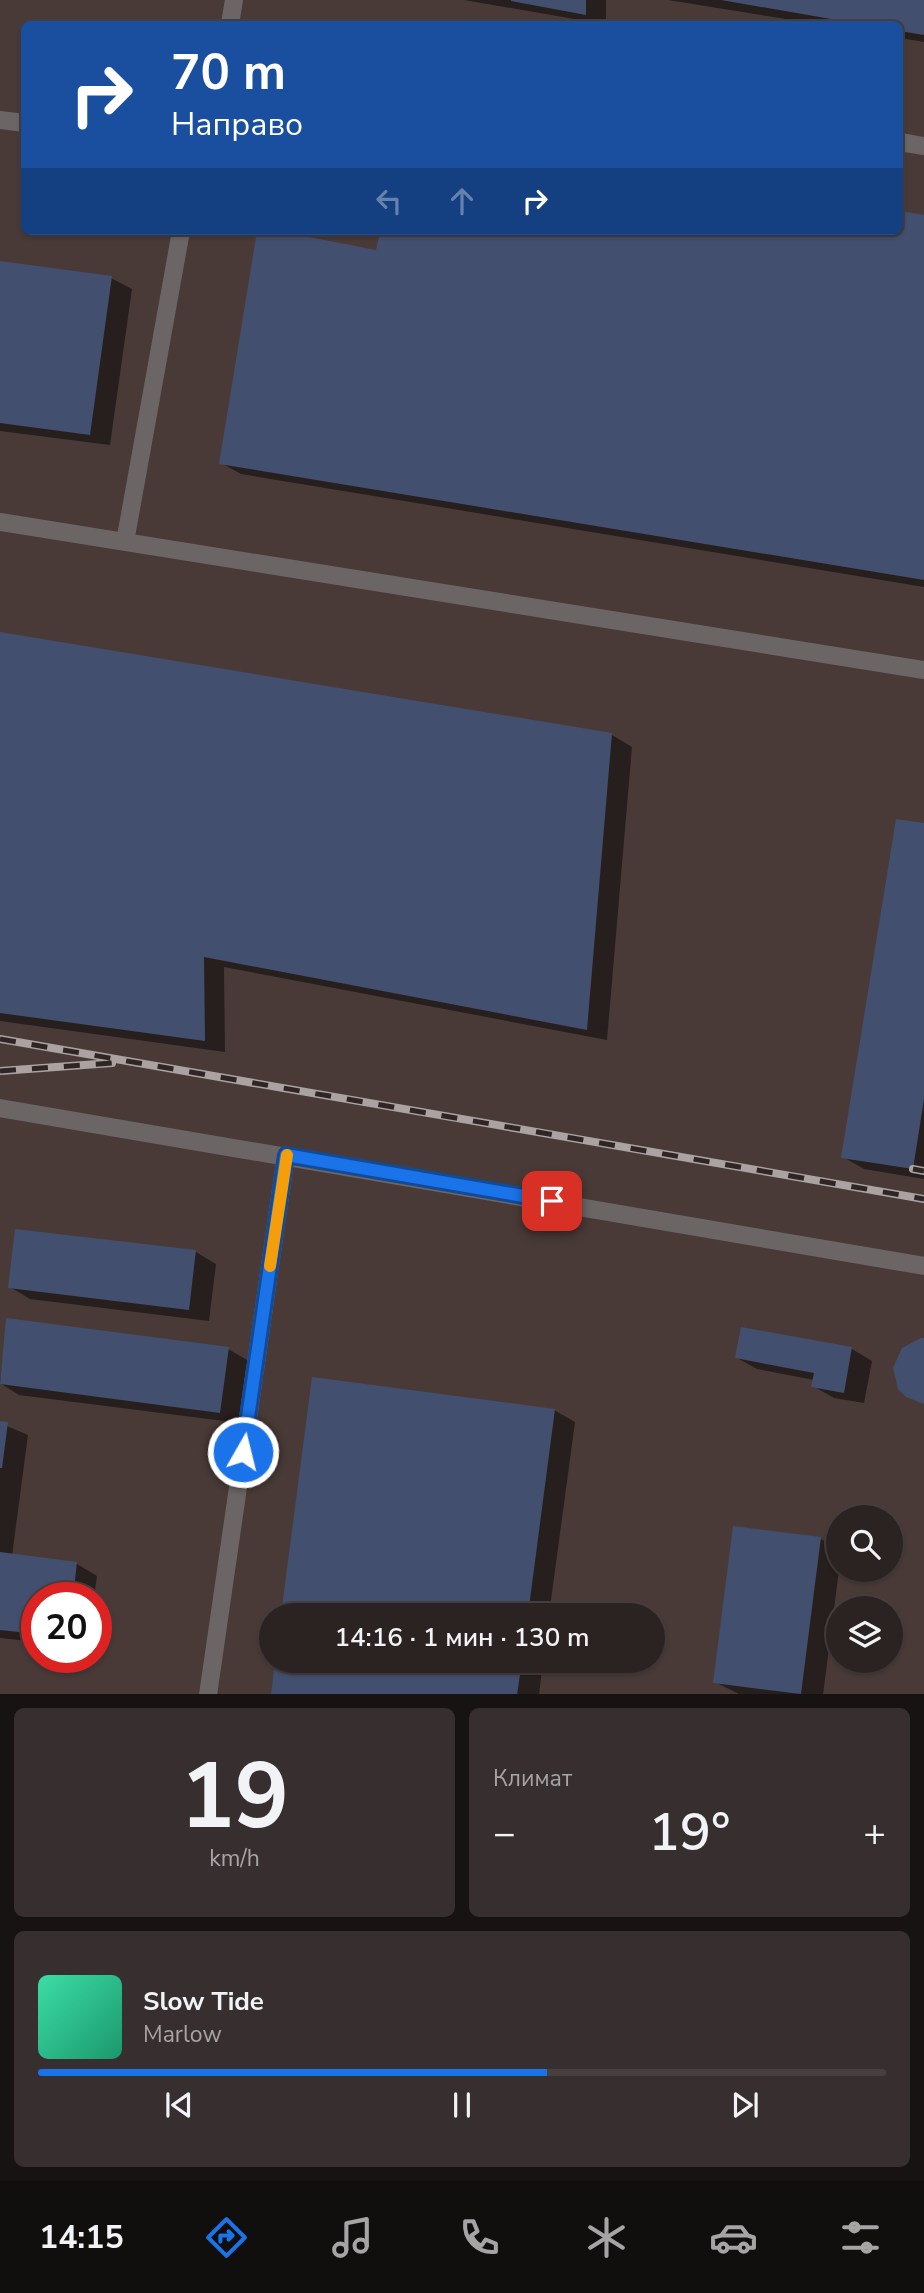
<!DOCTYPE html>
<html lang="ru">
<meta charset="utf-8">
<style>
:root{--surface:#2b2322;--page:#372f2f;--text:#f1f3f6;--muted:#a6a4a5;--line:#474040;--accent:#1a73e8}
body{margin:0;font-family:"Nunito Sans",sans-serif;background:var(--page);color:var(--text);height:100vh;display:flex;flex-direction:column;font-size:26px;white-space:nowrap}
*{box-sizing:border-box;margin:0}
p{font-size:23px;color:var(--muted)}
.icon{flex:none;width:38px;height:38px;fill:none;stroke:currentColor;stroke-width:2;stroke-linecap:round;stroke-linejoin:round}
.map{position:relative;height:1694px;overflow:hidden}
.panel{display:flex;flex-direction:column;gap:14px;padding:14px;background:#181313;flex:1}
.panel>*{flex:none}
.guide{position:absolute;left:21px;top:21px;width:882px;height:214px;border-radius:10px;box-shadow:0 2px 5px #0004,0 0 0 2px var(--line);background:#1a4fa0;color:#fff;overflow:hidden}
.fabs{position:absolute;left:826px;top:1505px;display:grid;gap:14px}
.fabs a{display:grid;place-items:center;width:77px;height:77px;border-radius:50%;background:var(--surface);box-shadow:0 2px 5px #0004,0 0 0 2px var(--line);font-size:35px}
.speed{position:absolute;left:21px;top:1582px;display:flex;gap:14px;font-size:35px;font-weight:700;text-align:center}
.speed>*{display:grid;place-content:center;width:91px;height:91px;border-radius:50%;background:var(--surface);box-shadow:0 2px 5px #0004,0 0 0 2px var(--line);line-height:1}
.speed .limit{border:10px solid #d22;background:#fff;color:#111}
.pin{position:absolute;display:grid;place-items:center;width:60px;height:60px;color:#fff;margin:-30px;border-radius:14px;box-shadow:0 4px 10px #0006}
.me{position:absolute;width:77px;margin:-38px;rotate:8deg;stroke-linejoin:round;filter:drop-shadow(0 0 5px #0008)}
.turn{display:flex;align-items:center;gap:24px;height:147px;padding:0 35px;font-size:32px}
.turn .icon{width:91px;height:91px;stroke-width:2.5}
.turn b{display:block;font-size:49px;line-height:60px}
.lanes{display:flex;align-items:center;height:66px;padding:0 35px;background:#0003;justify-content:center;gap:35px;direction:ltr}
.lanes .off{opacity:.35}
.big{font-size:52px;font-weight:600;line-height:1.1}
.panel .tile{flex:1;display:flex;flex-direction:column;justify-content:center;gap:10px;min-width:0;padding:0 24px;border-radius:10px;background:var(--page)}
.panel .dial{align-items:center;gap:0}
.dial b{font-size:91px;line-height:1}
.song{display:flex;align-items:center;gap:21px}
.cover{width:84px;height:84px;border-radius:10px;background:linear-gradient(135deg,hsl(160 70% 55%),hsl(160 70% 35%))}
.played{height:7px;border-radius:4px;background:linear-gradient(90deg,var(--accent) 60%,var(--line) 60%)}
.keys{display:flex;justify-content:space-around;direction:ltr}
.heat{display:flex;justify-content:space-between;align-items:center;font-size:38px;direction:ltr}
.panel .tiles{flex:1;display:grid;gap:14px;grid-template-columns:1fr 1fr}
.tile:last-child{grid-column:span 2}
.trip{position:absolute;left:259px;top:1603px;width:406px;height:70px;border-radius:35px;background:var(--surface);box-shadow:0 2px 5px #0004,0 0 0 2px var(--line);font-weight:600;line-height:70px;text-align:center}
.menu{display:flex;height:112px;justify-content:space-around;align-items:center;background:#110e0e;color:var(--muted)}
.menu .icon{width:49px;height:49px}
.menu .on{color:var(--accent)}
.menu b{font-size:32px;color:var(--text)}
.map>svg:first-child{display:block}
.built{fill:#493a37;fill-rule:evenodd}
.shadow{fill:#0007}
.building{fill:#434f6e}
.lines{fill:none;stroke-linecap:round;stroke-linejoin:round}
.minor{stroke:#6b6665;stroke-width:18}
.rail-casing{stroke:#aaa3a2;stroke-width:8}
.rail{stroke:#2f2524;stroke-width:5;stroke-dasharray:16;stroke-linecap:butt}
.route-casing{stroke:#114b97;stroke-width:18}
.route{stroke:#1a73e8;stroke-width:12}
.slow{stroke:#f59e0b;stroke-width:12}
</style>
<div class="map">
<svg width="924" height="1695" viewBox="0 0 924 1695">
<rect width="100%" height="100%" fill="#392f2e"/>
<path class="built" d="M0,0h924v1694l-924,1zM24,24h876v207h-876zM838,1517h53v53h-53zM37,1598h59v59h-59zM838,1608h53v53h-53zM271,1615h382v46h-382z"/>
<path class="shadow" d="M464,0h142v24h-3z
M668,0h256v42l-24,-4v-14h-83z
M900,213l24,4v370l-683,-113 -20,-11 38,-232 119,21 4,-21h518z
M0,263l111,15 21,11 -22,156 -110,-14z
M0,633l612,102 20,12 -25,293 -383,-73 1,85 -225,-31z
M924,825v354l-60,-10 -21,-12z
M17,1231l179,21 20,12 -7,57 -179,-22 -20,-12z
M7,1320l221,29 21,12 -9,62 -221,-28 -19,-12z
M742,1329l110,20 20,12 -8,42 -30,-5 -21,-12 1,-6 -57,-11 -20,-11z
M314,1379l240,31 21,12 -26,193h-266z
M0,1423l28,12 -16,121 65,8 20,12 -3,22h-57v44l-37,-4z
M821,1539l17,10 1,21 -16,125h-82l-26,-13z
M277,1661h266l-4,34h-267z"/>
<path class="building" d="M511,0h75v15l-75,-14z
M721,0h203v35l-24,-4v-7h-40z
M900,211l24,4v365l-705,-116 38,-233h21l98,19 4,-19h520z
M0,261l112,15 -22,159 -90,-12z
M0,632l612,101 -25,297 -383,-73 1,84 -205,-28z
M896,819l28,4v276l-11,70 -72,-11z
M15,1229l181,21 -7,60 -181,-22z
M6,1318l223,29 -9,66 -220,-29z
M741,1327l111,20 -8,46 -33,-6 3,-14 -79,-15z
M921,1338h3v66l-18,-7 -8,-8 -5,-21 9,-20z
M312,1377l243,32 -27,206h-247z
M0,1421l8,1 -6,46h-2z
M733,1526l88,11 -20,157 -88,-11z
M0,1552l77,10 -4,36h-36v36l-37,-4z
M275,1661h247l-5,34h-246z"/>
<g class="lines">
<path class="minor" d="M230,24l4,-24
M0,120l24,3
M900,142l24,4
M0,522l924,148
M125,542l56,-311
M0,1108l924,158
M208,1695l78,-540"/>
<g class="rail-casing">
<path id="rail" d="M0,1039l924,160
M0,1071l112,-8
M913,1169l11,2"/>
</g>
<use href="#rail" class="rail"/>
</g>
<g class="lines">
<g class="route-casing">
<path id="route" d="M243,1452l43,-297 266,46"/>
</g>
<use href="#route" class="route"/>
<path class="slow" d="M270,1266l17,-111"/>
</g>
</svg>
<div class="fabs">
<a><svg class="icon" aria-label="search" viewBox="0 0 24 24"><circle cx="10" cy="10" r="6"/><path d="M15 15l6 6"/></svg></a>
<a><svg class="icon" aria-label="layers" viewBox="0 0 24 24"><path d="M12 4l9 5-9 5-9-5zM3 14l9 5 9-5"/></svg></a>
</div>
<div class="speed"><div class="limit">20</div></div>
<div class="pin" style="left:552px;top:1201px;background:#d93025"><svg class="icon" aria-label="arrive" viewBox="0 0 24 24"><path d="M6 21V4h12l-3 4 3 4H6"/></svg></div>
<svg class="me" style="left:243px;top:1452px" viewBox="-20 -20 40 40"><circle r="17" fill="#1a73e8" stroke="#fff" stroke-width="3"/><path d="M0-11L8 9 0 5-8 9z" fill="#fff"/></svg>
<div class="trip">14:16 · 1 мин · 130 m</div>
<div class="guide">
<div class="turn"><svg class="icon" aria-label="right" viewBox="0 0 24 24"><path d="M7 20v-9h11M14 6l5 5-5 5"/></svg><div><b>70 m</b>Направо</div></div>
<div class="lanes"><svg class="icon off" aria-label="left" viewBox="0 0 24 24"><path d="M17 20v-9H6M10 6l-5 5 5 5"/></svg><svg class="icon off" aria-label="ahead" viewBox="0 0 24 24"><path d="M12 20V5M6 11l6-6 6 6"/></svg><svg class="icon" aria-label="right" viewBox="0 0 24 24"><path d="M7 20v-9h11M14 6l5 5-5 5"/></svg></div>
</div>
</div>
<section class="panel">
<div class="tiles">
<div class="tile dial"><b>19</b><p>km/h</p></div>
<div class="tile"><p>Климат</p>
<div class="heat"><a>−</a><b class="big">19°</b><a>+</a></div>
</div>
<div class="tile">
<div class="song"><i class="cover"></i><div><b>Slow Tide</b><p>Marlow</p></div></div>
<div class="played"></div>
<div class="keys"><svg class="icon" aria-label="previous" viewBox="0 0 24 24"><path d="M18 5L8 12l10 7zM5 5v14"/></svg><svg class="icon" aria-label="pause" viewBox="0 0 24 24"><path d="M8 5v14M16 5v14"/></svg><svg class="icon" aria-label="next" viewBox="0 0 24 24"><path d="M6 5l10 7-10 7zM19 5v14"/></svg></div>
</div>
</div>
</section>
<nav class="menu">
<b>14:15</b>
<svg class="icon on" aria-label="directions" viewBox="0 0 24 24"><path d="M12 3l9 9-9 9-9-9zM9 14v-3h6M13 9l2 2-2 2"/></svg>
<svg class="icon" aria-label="music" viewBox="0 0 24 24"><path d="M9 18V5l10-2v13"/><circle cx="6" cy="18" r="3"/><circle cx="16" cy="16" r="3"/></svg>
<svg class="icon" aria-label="phone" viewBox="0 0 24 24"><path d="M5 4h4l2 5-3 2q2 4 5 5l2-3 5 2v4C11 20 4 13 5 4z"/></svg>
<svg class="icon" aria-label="climate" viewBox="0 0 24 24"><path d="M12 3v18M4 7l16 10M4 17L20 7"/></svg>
<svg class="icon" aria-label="car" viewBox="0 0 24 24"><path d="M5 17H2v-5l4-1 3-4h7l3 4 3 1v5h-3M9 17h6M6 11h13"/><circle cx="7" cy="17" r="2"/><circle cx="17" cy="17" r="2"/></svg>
<svg class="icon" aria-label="filters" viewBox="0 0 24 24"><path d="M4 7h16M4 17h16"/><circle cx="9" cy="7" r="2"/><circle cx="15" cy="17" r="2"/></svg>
</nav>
